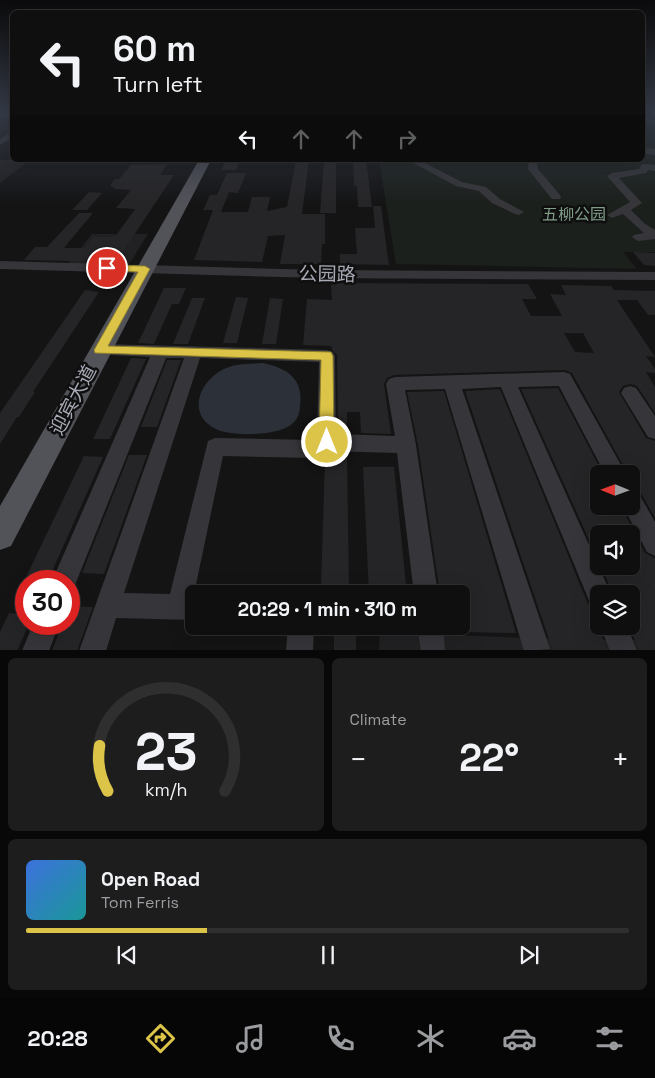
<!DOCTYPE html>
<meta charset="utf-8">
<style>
:root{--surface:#0f0f10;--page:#1d1d1e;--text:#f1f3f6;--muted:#9b9c9f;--line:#2f2f30;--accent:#dbc447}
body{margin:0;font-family:"Space Grotesk","Noto Sans SC",sans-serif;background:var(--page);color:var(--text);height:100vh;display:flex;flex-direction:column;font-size:19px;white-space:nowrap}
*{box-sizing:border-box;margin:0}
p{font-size:16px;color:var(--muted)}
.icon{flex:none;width:28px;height:28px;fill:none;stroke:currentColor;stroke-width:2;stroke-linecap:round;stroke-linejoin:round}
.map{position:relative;height:650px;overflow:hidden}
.panel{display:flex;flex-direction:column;gap:8px;padding:8px;background:#080809;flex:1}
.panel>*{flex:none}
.top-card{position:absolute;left:10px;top:10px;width:635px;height:152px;border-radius:8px;box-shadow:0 5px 20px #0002,0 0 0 1px var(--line);background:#0f0f10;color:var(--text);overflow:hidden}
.needle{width:32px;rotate:271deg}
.buttons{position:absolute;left:590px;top:465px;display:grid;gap:10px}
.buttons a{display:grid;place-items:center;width:50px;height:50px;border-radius:8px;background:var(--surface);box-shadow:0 5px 20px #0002,0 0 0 1px var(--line);font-size:25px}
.speed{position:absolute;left:15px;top:570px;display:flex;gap:10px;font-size:25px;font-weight:700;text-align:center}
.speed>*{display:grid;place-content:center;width:65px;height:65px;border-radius:50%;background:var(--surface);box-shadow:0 5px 20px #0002,0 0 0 1px var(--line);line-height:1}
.speed .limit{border:8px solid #d22;background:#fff;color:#111}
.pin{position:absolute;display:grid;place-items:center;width:42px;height:42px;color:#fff;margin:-21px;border:2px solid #fff;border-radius:50%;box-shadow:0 1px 5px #0007}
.me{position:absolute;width:55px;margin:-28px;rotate:0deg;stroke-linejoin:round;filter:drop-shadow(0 0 4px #0008)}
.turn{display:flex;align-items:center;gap:18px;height:105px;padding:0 20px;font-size:22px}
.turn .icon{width:65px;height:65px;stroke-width:2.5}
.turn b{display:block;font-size:35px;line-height:42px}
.lanes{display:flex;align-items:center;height:48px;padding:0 20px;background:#0003;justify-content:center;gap:25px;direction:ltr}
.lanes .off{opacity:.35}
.big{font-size:38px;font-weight:700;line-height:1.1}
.panel .widget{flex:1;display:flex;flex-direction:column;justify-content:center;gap:8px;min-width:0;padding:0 18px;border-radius:8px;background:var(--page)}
.panel .dial{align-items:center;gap:0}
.dial svg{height:130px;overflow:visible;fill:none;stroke:var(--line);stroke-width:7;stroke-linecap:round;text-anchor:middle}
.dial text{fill:var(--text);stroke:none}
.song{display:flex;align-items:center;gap:15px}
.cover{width:60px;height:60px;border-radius:8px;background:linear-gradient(135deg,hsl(220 70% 55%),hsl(180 70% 35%))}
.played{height:5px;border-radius:2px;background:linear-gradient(90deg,var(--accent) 30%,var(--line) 30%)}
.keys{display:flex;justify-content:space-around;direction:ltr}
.heat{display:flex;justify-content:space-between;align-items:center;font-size:28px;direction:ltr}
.panel .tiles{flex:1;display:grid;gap:8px;grid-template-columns:1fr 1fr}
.widget:last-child{grid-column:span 2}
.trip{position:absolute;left:185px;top:585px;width:285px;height:50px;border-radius:8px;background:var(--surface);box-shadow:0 5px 20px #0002,0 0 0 1px var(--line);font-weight:700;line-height:50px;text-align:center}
.dock{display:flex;height:80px;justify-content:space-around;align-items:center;background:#060606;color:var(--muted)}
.dock .icon{width:35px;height:35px}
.dock .selected{color:var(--accent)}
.dock b{font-size:22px;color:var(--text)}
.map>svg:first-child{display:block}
.built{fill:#212022}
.green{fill:#1b201c}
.water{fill:#2c3038}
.building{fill:#252426;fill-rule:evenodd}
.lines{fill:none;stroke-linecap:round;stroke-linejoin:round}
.minor{fill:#36363a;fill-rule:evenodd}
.major{fill:#525259;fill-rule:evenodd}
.route{fill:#dbc447;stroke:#8e7f2e}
.labels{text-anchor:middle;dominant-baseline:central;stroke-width:5;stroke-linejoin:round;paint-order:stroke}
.far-park-label{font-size:16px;fill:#819d88;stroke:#0f0f10}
.street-label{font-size:19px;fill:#a7a9b4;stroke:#0f0f10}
</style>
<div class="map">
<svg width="655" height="651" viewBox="0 0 655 651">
<rect width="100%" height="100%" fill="#141415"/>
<path class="built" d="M0,160h30l-30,23z
M92,234h56l-23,37 -62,-1z
M380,626h45l1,8 153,6h76v11h-276z"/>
<path class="green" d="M643,118l12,4v130h-32l14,17 -241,-5 -17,-104h263z"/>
<path class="water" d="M263,363c24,5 41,16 37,43 0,5 -2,13 -7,17 -12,13 -62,14 -77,6 -29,-14 -18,-46 6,-59 12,-7 28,-6 41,-7z"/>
<path class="building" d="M226,160h14l-4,10h-15z
M296,160h13l-7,54h23v30h-3l-1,20h-41l5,-29 -17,1 -6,26 -68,-2 19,-50h-10l7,-15h7l10,-22h19l-8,20 -9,-1 -8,20h27l4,-15h18l-3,14 20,-4z
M324,160h12v53h-16z
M353,160h13l6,47h-14l-1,-21h-3z
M167,164l-7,11h14l-58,87 -92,-2 11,-13h12l32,-34h14l-29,35h21l8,-11h22l20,-28 -19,-1 15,-18 -16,-1 -5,-4 5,-6h4l12,-14z
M89,192l13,1 -15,17h-15z
M373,206h8l8,59 -49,-1v-10h17l-2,-26h20z
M633,252l22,1v13l-11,-1z
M331,283l197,1 9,15h-15l9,17h31l-12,-22 16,1 -5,-10 50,1 3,4 41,1v24h-7l-11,-15h-20l38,57 -9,-1 9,13v4l-9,-1 9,15v26l-18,-27 -6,-2 -8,2 -4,6 27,46 9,3v77l-14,-25 -10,-4v-15h-3l-56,-101 -7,-3 -171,5 -7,3 -3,6 7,50 -30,-1 -1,-21h-13v20h-9l-1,-77 -5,-5v-4l-29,-1 4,-46 25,1zM564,333h19l11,20 -19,-1z
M164,288h22l-7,16h-7l-18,40 -16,-1z
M85,290l14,2 -66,100h2l-16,25h-2l-17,27v-31z
M236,297l12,1 -11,45h-14z
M192,298h13l-17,46h-15z
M270,298l13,1 -7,45h-14z
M131,358l15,1 -36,80h-17z
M167,360h14l-24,67h-16z
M558,388l45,86h-4v32h22l24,47 10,5v93h-16l-10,-25h2v-32h-18l-12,-28h30v-32h-32v28l-78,-173z
M500,389l88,215 11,4 -1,19 10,24h-57l1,-3 -87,-257z
M444,391l72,242 -55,-1v-38h-21l-22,-149 -11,-53z
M129,455h18l-43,119 -22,-1z
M84,456l19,1 -53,119 -23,-1z
M325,457l22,1 2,130h-28z
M363,467h31l13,127h-38z
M69,606l24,1 -16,44h-25l10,-27h7z
M9,613l17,1v10h3l-12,27h-17v-19z
M334,626h22v25h-22z"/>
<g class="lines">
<path class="minor" d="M0,114h12v4h-12z
M642,116l13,4v4l-13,-3z
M9,133h3v5l-12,7v-6z
M642,147l13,2v6l-13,-2z
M408,160h11l43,22 24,5 14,12 24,13 -5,3 -4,-1 -23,-11 -13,-12 -23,-5z
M529,160h8l1,9 22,26 1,2 -1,2h-8l-24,-30z
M644,164l11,1v6l-7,-1 -2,3 -27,5 23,25 -11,7 14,14 10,6v9l-17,2 -6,-4 2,-2 10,-2 -21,-19 -11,4 -5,-3 23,-13 -23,-26 5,-3 27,-4 2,-4z
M0,261l318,9 337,2v8l-337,-2 -318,-9z
M100,344l227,6 6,2 2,4 1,78 59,2 -9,-52 3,-5 6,-2 169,-5 6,2 56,100h-21l-46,-88 -41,1 93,207h-12v12l-9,-3 -89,-216 -39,2 88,260 -26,2 -79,-262 -40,1 11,55 22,149h-24l-17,-141 -68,-2 -15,7 -91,-2 -29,138v26l-78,-2 -10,33h-27l105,-293h-18l-93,232 -4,1v-10h-17l98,-224 -56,-3 -2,-4 2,-4zM200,358l119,4 -2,75 -5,3 -97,-2 -7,3 -38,153 -46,-1z
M630,386l6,2 19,28v23l-7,-2 -27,-44 3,-5z
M631,491l8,3 16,28v34l-8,-4 -24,-46h8z
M33,624h26l-10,27h-27z
M288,626h26l-1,25h-27z
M417,626h26l2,25h-24z
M600,626h27l10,25h-27z"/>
<path class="major" d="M199,160h12l-200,386 -11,4v-44z"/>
</g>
<linearGradient id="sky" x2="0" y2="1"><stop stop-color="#0b0b0c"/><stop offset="0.55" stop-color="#343a46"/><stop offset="1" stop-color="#343a46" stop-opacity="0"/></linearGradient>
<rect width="655" height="204" fill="url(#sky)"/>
<path class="route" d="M107,265l38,1 5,3 -42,77 223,6 2,4 1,86 -2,4 -5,2 -6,-2 -2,-4 2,-82 -226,-7 -1,-3 44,-78 -35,-2v-4z"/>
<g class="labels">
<g class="far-park-label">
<text x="574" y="214">五柳公园</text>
</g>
<g class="street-label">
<text transform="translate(327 274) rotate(1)">公园路</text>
<text transform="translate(73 400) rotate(-62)">迎宾大道</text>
</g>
</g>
</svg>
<div class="buttons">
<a><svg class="needle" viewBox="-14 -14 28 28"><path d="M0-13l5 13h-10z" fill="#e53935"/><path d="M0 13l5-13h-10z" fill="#9b9c9f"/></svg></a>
<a><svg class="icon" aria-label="sound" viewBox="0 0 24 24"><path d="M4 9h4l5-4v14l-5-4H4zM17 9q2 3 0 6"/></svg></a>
<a><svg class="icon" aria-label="layers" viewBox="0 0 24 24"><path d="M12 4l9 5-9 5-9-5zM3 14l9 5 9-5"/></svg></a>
</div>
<div class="speed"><div class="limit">30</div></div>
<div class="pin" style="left:107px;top:268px;background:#d93025"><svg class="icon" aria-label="arrive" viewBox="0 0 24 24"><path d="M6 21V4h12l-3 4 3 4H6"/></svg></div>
<svg class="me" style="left:327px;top:442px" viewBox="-20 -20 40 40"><circle r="17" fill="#dbc447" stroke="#fff" stroke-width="3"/><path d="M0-11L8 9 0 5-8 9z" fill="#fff"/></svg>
<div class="trip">20:29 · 1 min · 310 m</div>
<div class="top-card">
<div class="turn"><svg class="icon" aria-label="left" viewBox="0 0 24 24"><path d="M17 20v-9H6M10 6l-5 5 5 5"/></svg><div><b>60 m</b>Turn left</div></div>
<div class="lanes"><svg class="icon" aria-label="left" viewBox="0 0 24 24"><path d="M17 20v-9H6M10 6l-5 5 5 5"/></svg><svg class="icon off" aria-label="ahead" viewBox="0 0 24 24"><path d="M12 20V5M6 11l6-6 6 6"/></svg><svg class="icon off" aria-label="ahead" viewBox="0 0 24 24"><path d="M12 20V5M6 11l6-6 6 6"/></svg><svg class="icon off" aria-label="right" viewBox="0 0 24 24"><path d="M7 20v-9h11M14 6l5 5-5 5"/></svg></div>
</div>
</div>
<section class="panel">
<div class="tiles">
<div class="widget dial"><svg viewBox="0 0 100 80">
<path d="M14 69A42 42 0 1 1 86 69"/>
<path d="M14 69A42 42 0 0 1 9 41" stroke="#dbc447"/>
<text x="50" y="56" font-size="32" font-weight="700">23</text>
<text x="50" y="72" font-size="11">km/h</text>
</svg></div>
<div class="widget"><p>Climate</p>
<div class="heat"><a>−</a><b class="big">22°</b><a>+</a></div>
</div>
<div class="widget">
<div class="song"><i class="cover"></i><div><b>Open Road</b><p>Tom Ferris</p></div></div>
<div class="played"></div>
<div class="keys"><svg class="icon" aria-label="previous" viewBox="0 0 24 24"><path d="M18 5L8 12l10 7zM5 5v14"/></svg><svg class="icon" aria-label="pause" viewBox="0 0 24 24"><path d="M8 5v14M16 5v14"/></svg><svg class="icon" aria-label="next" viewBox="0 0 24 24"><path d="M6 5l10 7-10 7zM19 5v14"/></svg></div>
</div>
</div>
</section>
<nav class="dock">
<b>20:28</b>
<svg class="icon selected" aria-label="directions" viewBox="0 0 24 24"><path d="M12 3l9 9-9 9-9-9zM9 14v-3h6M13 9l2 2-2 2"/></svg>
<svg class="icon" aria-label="music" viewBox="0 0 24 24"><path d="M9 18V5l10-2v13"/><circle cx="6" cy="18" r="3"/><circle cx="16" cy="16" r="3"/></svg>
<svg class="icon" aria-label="phone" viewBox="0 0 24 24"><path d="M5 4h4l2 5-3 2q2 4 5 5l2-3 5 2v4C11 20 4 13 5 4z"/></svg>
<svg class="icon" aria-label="climate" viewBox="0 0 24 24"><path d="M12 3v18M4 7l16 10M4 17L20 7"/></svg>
<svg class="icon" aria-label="car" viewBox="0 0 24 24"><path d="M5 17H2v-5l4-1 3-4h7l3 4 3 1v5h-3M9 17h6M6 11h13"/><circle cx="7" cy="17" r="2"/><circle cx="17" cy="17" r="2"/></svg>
<svg class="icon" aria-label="filters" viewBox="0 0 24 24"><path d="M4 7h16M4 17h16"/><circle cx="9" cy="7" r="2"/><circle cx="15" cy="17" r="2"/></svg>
</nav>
